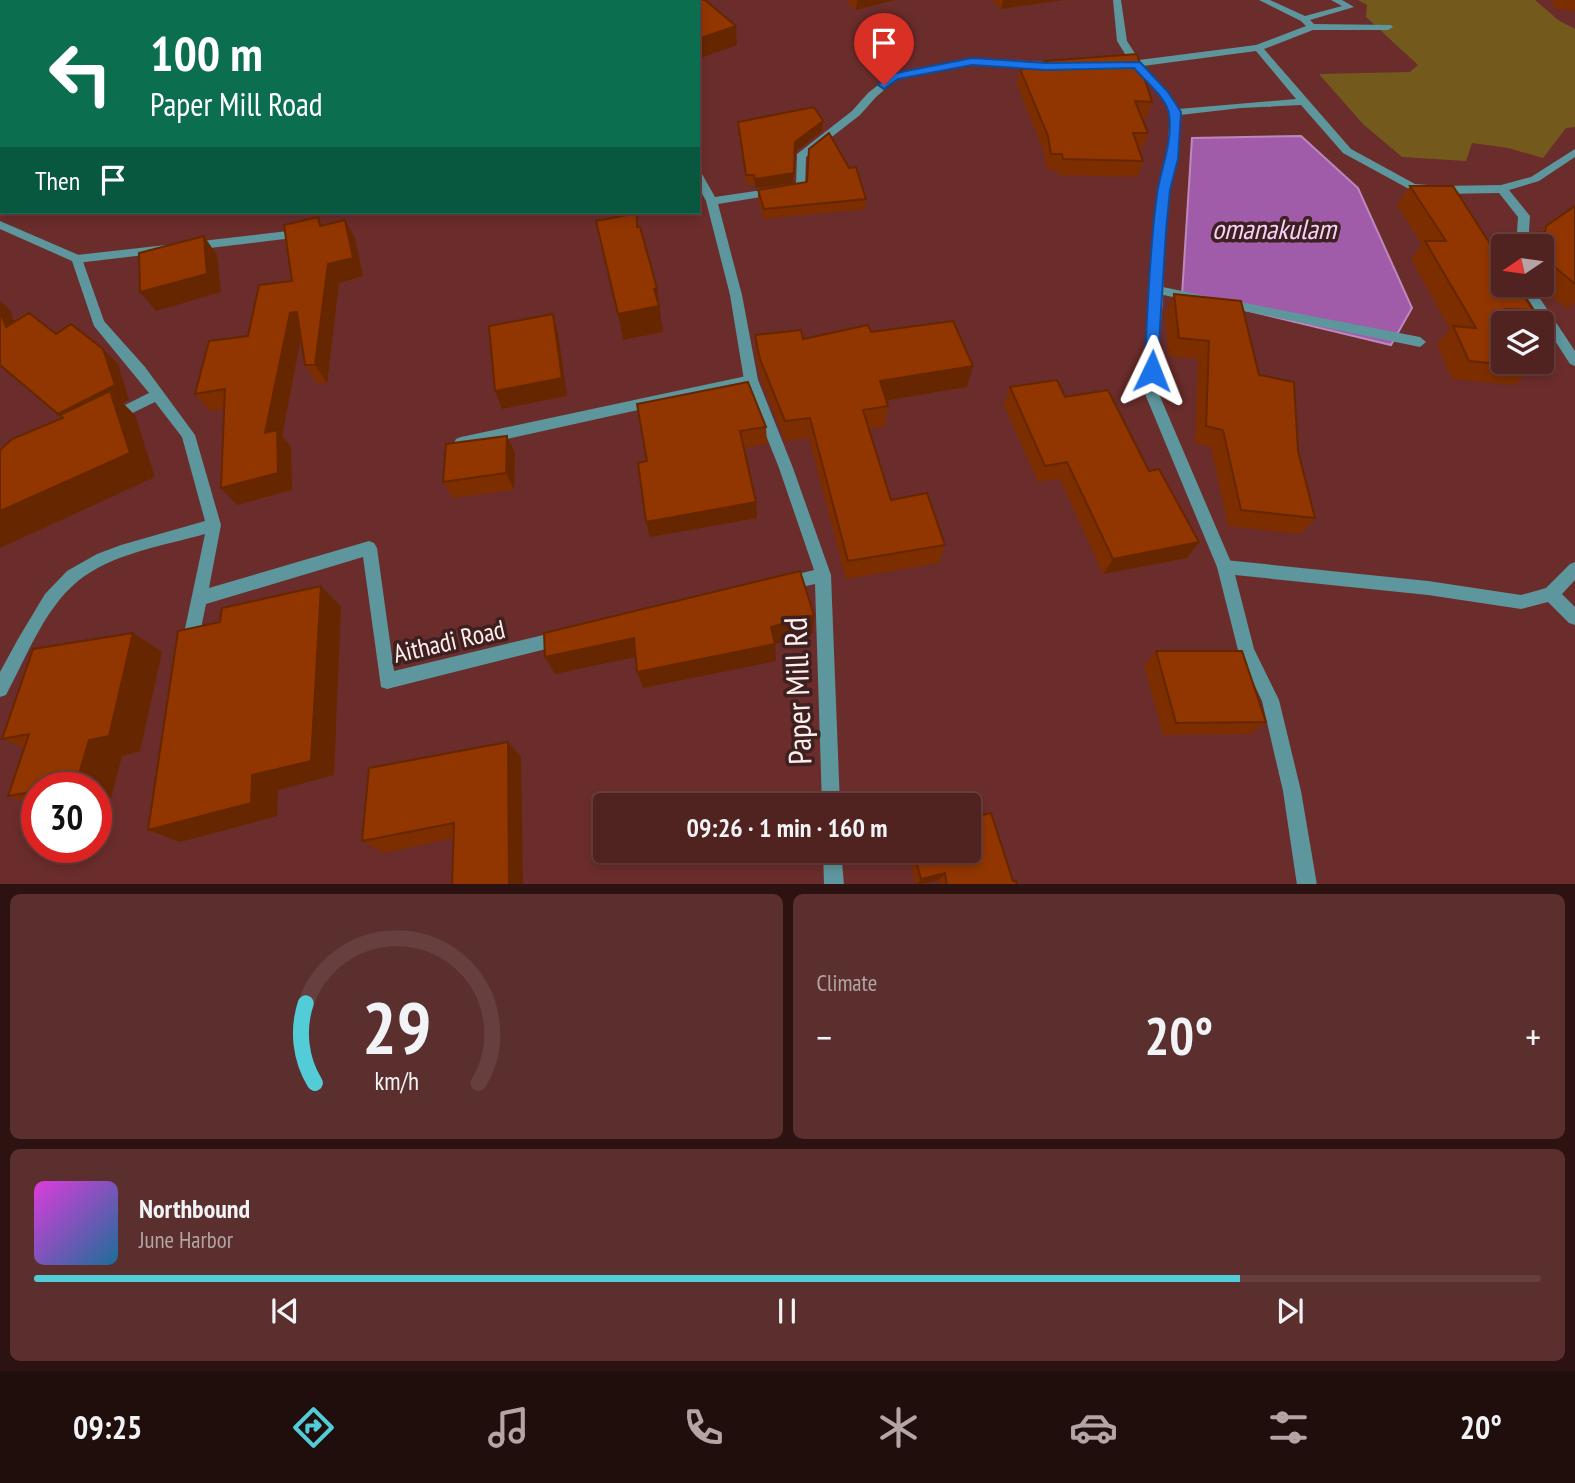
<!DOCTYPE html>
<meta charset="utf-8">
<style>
:root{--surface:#502220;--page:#5a2f2d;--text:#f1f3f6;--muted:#b4a4a5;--line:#673f3e;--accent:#52ccd6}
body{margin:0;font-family:"PT Sans Narrow",sans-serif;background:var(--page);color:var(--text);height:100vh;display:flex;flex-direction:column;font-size:26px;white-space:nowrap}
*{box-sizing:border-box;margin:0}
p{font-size:23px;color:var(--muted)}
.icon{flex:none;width:38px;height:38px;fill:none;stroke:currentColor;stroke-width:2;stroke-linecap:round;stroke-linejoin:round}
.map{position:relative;height:884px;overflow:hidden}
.drawer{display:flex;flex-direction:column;gap:10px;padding:10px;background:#2c1312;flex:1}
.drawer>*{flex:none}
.top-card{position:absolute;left:0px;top:0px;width:700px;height:214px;box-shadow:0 4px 10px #0003,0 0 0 2px var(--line);background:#0b6e4f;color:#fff;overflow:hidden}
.needle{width:46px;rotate:257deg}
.fabs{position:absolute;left:1491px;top:234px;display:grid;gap:14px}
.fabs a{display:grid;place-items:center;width:63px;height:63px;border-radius:7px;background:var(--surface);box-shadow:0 4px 10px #0003,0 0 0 2px var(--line);font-size:35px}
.speed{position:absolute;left:21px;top:772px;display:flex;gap:14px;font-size:35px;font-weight:700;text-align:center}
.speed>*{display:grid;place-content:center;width:91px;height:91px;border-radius:50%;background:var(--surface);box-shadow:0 4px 10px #0003,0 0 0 2px var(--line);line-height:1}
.speed .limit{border:10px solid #d22;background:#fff;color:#111}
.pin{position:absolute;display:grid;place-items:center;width:60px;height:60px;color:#fff;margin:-72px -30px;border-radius:50% 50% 50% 0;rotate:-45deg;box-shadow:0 0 7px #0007}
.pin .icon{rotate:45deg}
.me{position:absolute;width:77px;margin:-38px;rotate:2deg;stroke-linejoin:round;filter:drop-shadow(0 0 5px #0008)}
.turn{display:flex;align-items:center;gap:24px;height:147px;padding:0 35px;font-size:32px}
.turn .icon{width:91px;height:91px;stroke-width:2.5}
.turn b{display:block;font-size:49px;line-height:60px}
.then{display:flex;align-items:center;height:66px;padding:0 35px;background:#0003;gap:14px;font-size:26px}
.big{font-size:52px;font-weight:800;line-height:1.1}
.drawer .widget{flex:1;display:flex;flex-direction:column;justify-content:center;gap:10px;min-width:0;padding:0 24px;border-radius:10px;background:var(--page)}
.drawer .dial{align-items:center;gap:0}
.dial svg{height:182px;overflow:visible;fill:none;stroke:var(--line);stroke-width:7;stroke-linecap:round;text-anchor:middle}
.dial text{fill:var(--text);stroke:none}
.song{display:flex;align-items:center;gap:21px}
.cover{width:84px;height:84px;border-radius:10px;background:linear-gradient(135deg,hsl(300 70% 55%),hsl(200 70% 35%))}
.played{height:7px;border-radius:4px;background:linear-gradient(90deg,var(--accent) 80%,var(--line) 80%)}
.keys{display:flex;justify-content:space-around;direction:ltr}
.heat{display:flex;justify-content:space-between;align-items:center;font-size:38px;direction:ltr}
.drawer .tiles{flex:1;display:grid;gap:10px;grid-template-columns:1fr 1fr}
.widget:last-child{grid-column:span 2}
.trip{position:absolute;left:593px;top:793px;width:388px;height:70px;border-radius:7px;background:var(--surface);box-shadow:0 4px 10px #0003,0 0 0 2px var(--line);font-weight:800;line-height:70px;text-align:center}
.tabs{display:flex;height:112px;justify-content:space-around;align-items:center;background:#200e0d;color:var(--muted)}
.tabs .icon{width:49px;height:49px}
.tabs .selected{color:var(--accent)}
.tabs b{font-size:32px;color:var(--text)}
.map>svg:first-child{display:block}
.green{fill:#74591d}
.water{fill:#a15ca9;stroke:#bd88bd;stroke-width:2}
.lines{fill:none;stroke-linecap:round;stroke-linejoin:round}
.lane{fill:#5d969c;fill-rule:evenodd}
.street{fill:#5d969c;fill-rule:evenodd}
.wall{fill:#7d2e00}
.shaded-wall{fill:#662600}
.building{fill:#913600;stroke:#662600;stroke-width:2}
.route{fill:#1a73e8;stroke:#114b97;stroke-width:2}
.labels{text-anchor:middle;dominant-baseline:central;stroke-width:7;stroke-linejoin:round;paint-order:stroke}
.street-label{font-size:26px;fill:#feeeec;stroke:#3d201f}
.water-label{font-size:28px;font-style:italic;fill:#f6d2fa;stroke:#3d201f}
.near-street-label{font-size:32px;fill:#feeeec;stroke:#3d201f}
</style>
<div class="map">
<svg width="1575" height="885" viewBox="0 0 1575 885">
<rect width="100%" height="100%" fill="#6b2d2b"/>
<path class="green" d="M1358,0h177l23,20 17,9v98l-9,1 -23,30 -35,-10 -36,-5 -6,18 -64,-4 -39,-33 -44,-50 91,-2 8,-7 -52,-48 1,-12z"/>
<path class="water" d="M1301,136l57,52 54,120 -21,37 -209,-50 10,-157z"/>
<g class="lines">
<path class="lane" d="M305,229l4,1v6l-116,14 -6,-4 6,-4z
M166,245l4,1v6l-93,11 -6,-4 6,-4z
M1158,286l43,9 6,4 -6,4 -47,-10 -2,-3 2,-3z
M1224,299l196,38 6,5 -6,5 -200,-41 -2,-3 2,-3z
M751,375l7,5 -7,5 -290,64 -5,-2 -2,-4 2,-4 5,-2z
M1225,560l203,21 93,14 25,-7 24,-24 5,-2v18l-13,14 13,13v18l-6,-2 -21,-21 -27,7 -93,-14 -203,-21 -5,-2 -3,-5 3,-5z"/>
<path class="street" d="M600,0h8l1,2h-9z
M1113,0h8l6,41 12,19 117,-15 50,-19 -5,-5 -42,-21h11l35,16 37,-10 -11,-6h11l12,7 -44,13 4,4 77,1 2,2 -5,3h-75l-49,19 87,100 64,35 26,2 60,-1 30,-8 44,-28v8l-36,24 -30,9 21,26 -2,31h-12l2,-30 -19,-24 -58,1 -32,-5 -66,-36 -42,-48 -60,3 -61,7 -3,44 -7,31 -5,42 -2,70 -5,47 1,45 74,173 21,82 25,51 22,91 16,94h-20l-14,-94 -21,-90 -24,-51 -21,-83 -72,-173 1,-45 5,-47 2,-70 5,-42 9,-31 3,-47 -10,-16 -27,-29 -6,-3 3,-2 -13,-21zM1256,51l40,48 -118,10 -10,-17 -25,-26z
M972,58l90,5 5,3 -5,3 -90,-5 -74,14 -22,19 -16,18 -54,42 -1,33 -87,14 24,91 16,85 35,88 38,107 9,230h-18l-7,-221 -31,7 -6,-2 -2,-5 2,-5 36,-9 -35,-102 -35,-88 -14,-85 -24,-94 -8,-15v-13l4,1 13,23 81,-12 1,-31 55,-43 16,-18 24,-19z
M0,221l81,35 23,65 41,46 50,68 26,90 -12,63 160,-47 5,2 3,5 17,123 166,-40 6,3 2,5 -2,5 -179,45 -6,-2 -18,-130 -157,47 -8,39 -2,5 -6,3 -6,-3 -2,-5 23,-109c-42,12 -92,19 -127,47 -34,28 -51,75 -72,114l-6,2v-25l18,-33 27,-45 22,-23 30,-17 24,-9 84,-24 -23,-84 -27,-35 -43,21 -5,-1 -2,-4 2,-4 42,-21 -55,-67 -22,-65 -72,-32z
M1519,285h12l44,66v15l-5,-2z
M823,850h18l3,35h-20z"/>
</g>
<path class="wall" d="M846,0h49l-39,10z
M992,0h72l-63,9z
M1552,0h23v11l-20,-2z
M1045,61l107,41 -6,16h-4l6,15 -6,16h-3l4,12 -6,16 -79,-2 -1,-5h-10l-3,-18 -27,-67 3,-16h23z
M823,121l-1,10 -27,21 -2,31 -38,5 -1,-4 -8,1 -8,-63z
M0,138h2v55h-2z
M1410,186l123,124 -13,14h-17l31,43 -19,18 -63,-6 -15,-35 13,-15 -39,-70 11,-14 -25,-40z
M758,190l108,9v10l-102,10 -6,-19z
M1575,206v97l-8,6 -27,-24h2v-38h-24l6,-6 16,-9 6,-6z
M318,217l5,8 22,-5 10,18 8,38 -24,7 -12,100h-10l-12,-18 -4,-28 -19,99 9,11 1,43 -55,15 -13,-96 -14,2 -15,-17 53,-58 44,-55z
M1174,294l85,81 39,76 17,67 -15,16 -72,-8 -17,-79 -16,-4 3,-84 -29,-3 -4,-43z
M871,332l96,55 -81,13 2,6 -3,20 -16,3 22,71 54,45 -6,18 -93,16 -37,-141 -24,3 -24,-62 -5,-23 -1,-21 48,4z
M1010,387l55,10 84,74 50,71 -12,16 -84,16 -43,-95 -22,3 -34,-77z
M637,404l129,23 1,17 -23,4 12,54 1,16 -107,19 -3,-76z
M515,453l-1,37 -61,8 -10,-16z
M133,633l29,19 -22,99 -18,5 -11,42 -15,3v-13h-59v18l-29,-10 17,-48 -23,-9z
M1156,651l110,71 -16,12 -87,1 -19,-70z
M508,742l13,15 -67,81 -70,15 -22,-12z
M907,850h63l47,35h-77l-1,-5 -18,5h-5z"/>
<path class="shaded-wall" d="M857,0h38l-39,10z
M1003,0h61l-63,9z
M736,26l1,19 -39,14v-20z
M0,89l2,3v30l-2,3z
M823,121l-1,10 -27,21 -2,31 -38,5v-9l40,-37z
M345,220l10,18 8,38 -24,7 -12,100 -12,-18 13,-101z
M204,236l13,19 4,37 -65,19 -16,-19z
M657,288l6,44 -40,8 -5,-26z
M0,301l10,9 12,32 -16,-15 -6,-16z
M297,312l5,20 -20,104 9,11 1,43 -55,15 -16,-17 44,-55 25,-120z
M553,314l5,19 9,63 -65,13 -7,-18z
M103,349l15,15 11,36 -6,3 12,12 20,62 -155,71v-37l130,-58 -56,-25 -16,-14z
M973,366l-6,21 -90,15 3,-21z
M507,436l8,17 -1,37 -8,-17z
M756,502l1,16 -107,19 -4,-15z
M1199,542l-12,16 -84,16 10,-15z
M321,586l20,21 -7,168 -56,15 -1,26 -97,26 -32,-12 104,-55z
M814,615l-1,18 -38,11 1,17 -133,27 -6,-16 134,-45z
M133,633l29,19 -22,99 -18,5 -11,42 -15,-6v-4h-12l-8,-4 13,-44z
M634,638l6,18 -85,18 -10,-17z
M508,742l13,15 2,128h-14z
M945,873l-6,7 -22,5 4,-6z"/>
<path class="building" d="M657,0h48l31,26 -38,13v-37h-40z
M1137,54l15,48 -17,-1 13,32h-15l10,28 -80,-2 -1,-5h-11l-3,-18 -28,-67h27l-2,-8z
M814,107l9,14 -28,21 -1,31 -39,6 -1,-4h-8l-8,-53z
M829,133l20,35 7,-1 10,32 -102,10 -6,-19 49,-8 2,-33z
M0,138h2v35l-2,1z
M1410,186h43l50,78v21h14l16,25 -28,-1 7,15h-9v38h29l2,5 -65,-6 -16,-35 23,2 -51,-87h21z
M1575,206v78l-33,-28v-9h-12l-6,-6 12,-8 9,-1 1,-6z
M637,213v14h3l17,61 -3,1 5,17 -41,8 -22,-93z
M318,217l2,9 25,-6 8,38 -25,6 -13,101h-10l-8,-53 -7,1 -25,120 12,-3 1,43 -57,15 4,-99 -30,5 14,-53 39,-5 11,-51 33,-4 -8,-56z
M204,236l3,38 -67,18 -1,-39z
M1174,294l67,7 18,74 35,7 4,69 17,67 -74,-8 -18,-80 -17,-4 3,-85 -30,-3z
M0,311l6,16 23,-14 27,21 15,-10 32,25 12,36 -57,29 -58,-49z
M553,314l9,64 -67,13 -6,-65z
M953,321l20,45 -93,15 8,25 -25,4 28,90 36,-7 18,52 -97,16 -38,-143 -25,3 -25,-62 -5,-24 46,-5 2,9 65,-14 3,7z
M1057,380l8,17 43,-7 41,81 10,-2 40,73 -86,17 -46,-97 -22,4 -35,-79z
M748,382l18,45 -26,4 16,71 -110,20 -8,-59 9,-2 -10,-57z
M110,391l20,62 -130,58v-61l12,-11 51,-21 -3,-3z
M507,436l-1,37 -63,9 3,-38z
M800,571l14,44 -43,12 4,17 -138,28 -3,-34 -89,19 -1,-24z
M321,586l-10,175 -59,14 -1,28 -103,27 30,-199 42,-9 2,-14z
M133,633l-24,103 -20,4 -13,44 -18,4h-21v3l-29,5 21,-62 -27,5 31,-90z
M1156,651h86l24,71 -90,1z
M508,742l1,143h-57l2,-62 -92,18 7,-73z
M991,813l22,68h3l1,4h-70l-2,-12 -24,6 -8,-29h57v-32z"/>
<path class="route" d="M972,58l74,5 94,-1 28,30 13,20 -3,47 -8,31 -4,42 -9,143 -5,2 -8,-6c4,-59 5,-119 13,-177 4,-26 16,-53 12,-80 -2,-16 -25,-34 -35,-46l-88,2 -74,-5 -74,14 -14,10 -6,-4 13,-11z"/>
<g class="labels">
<g class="street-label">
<text transform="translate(449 641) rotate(-13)">Aithadi Road</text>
</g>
<g class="water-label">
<text x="1274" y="228">omanakulam</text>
</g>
<g class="near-street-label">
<text transform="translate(797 691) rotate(-92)">Paper Mill Rd</text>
</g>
</g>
</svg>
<div class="fabs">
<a><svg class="needle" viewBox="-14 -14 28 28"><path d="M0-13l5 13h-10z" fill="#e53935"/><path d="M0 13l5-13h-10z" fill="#b4a4a5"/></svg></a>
<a><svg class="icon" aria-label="layers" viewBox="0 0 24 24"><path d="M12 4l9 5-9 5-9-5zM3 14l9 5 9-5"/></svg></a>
</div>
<div class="speed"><div class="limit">30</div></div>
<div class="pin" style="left:884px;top:85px;background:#d93025"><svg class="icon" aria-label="arrive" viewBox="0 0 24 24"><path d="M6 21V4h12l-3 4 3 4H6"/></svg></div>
<svg class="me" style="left:1152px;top:371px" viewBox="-20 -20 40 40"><path d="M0-17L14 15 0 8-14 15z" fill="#1a73e8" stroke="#fff" stroke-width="4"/></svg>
<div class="trip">09:26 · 1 min · 160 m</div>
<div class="top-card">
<div class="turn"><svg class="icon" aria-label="left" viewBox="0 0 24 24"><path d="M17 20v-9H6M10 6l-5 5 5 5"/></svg><div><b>100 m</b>Paper Mill Road</div></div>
<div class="then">Then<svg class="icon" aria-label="arrive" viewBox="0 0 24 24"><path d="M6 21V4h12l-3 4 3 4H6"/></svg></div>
</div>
</div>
<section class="drawer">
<div class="tiles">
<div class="widget dial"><svg viewBox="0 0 100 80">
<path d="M14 69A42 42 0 1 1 86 69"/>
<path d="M14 69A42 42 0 0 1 10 34" stroke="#52ccd6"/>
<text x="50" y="56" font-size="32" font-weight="700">29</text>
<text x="50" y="72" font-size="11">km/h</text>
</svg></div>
<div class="widget"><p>Climate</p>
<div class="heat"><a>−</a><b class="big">20°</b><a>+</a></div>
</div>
<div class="widget">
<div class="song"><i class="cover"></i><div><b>Northbound</b><p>June Harbor</p></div></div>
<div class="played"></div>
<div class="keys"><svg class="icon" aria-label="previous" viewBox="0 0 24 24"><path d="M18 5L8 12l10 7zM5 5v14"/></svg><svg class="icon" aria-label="pause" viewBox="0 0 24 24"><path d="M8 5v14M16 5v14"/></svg><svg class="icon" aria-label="next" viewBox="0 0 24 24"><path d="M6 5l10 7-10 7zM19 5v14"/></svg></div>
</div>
</div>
</section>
<nav class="tabs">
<b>09:25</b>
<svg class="icon selected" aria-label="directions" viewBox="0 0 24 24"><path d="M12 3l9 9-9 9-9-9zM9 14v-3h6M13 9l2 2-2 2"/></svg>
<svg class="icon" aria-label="music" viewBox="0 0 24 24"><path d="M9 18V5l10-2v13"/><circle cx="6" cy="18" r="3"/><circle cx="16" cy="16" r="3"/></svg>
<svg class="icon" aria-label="phone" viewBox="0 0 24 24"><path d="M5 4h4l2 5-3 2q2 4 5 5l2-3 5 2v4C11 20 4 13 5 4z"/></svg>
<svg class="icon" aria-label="climate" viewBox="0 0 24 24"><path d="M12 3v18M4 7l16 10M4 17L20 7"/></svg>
<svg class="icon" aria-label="car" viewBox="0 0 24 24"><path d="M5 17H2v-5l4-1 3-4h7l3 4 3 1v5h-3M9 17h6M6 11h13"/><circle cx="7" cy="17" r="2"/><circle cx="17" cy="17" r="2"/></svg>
<svg class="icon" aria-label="filters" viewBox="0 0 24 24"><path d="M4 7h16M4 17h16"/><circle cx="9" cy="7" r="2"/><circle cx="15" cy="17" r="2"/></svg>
<b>20°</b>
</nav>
